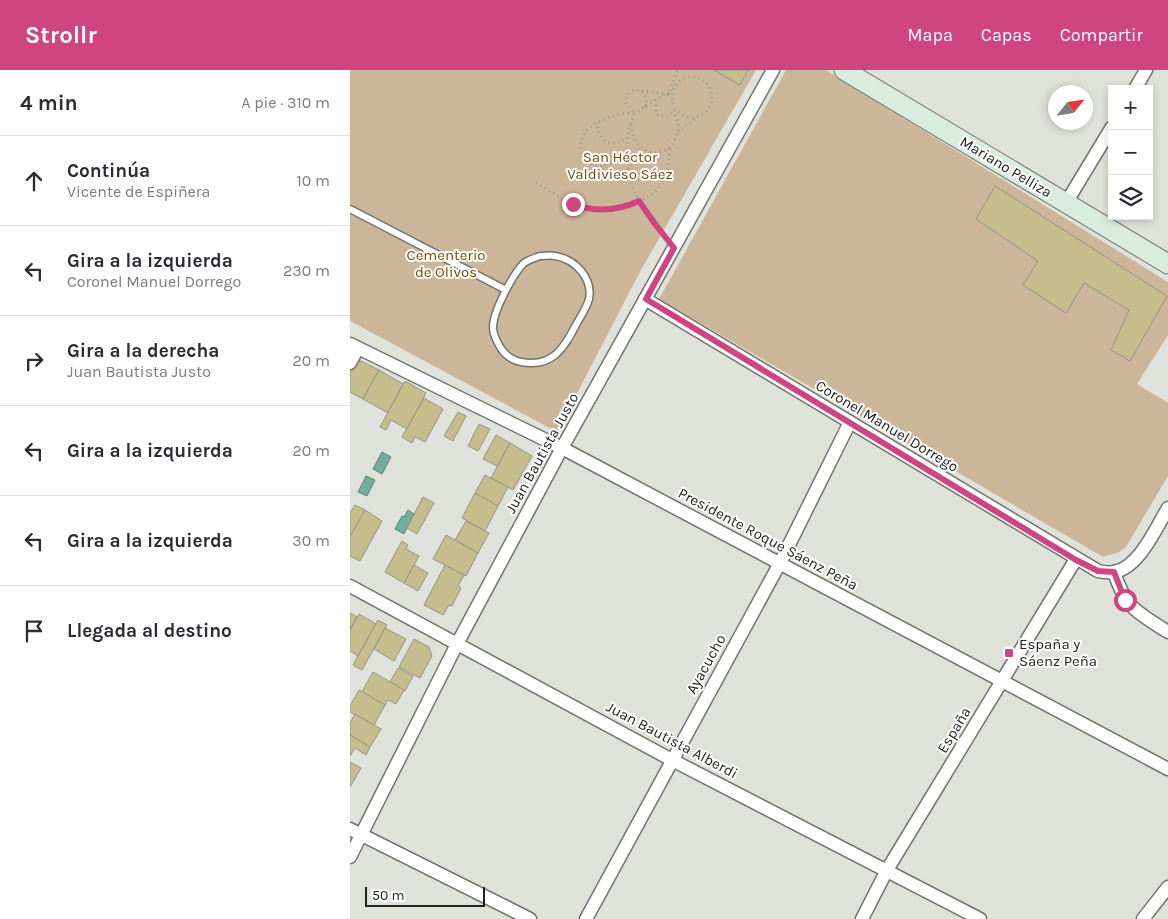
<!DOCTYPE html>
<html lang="es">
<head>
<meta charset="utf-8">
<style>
	body { margin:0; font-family:Karla,sans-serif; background:#f7f7f7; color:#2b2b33 }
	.controls { position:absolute; right:15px; top:15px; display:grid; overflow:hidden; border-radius:0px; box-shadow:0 2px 8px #0003 }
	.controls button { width:45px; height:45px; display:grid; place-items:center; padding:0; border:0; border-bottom:1px solid #e1e1e2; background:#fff; color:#2b2b33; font:25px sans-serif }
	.compass { position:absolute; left:698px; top:15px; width:45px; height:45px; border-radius:50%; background:#fff; box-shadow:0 2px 8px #0003; rotate:60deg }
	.scale { position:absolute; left:15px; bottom:12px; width:120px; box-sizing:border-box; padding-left:5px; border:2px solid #222320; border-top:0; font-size:14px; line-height:18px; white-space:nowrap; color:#222320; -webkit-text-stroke:4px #fff; paint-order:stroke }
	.stop { position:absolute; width:15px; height:15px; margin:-11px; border:4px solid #ce457f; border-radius:50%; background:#fff }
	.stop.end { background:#ce457f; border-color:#fff; box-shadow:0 1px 5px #0008 }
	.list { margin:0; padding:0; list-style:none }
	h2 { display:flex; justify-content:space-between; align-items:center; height:65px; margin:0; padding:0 20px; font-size:21px }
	h2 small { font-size:16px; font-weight:400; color:#7c7c81 }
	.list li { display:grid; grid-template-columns:32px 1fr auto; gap:15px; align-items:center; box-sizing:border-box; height:90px; padding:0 20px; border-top:1px solid #e1e1e2 }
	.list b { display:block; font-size:19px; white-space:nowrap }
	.list p { margin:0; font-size:16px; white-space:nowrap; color:#7c7c81 }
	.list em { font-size:16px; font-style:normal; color:#7c7c81 }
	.icon { flex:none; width:28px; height:28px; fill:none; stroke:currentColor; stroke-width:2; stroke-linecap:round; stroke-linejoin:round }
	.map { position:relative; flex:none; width:818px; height:849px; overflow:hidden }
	header { display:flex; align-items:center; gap:30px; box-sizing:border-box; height:70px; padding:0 25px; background:#ce457f; color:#fff }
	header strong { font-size:24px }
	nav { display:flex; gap:28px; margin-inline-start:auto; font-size:18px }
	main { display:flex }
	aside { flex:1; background:#fff }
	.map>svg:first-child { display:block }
	.green { fill:#cbb69a }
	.water { fill:#72ae9e; stroke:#5a8478 }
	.building { fill:#c5bd8b; stroke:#95938c }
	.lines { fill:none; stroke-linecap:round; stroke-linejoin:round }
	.lane-casing { stroke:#71746d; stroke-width:9 }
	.street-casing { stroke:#71746d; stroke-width:15 }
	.secondary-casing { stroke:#71746d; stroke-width:21 }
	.path { stroke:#989a94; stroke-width:3; stroke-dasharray:1 4; stroke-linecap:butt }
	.lane { stroke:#fff; stroke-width:6 }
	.street { stroke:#fff; stroke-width:12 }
	.secondary { stroke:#daecde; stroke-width:19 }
	.route { stroke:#ce457f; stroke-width:6 }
	.poi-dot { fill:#ce457f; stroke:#fff; stroke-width:2 }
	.labels { text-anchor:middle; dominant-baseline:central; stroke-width:4; stroke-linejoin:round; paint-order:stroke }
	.park-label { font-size:15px; fill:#754c00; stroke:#fff }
	.street-label { font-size:15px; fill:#222320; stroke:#fff }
	.poi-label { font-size:15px; fill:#222320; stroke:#fff; text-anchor:start }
</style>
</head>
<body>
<header>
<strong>Strollr</strong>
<nav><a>Mapa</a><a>Capas</a><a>Compartir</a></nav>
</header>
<main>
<aside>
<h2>4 min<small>A pie · 310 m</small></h2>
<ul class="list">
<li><svg class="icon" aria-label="ahead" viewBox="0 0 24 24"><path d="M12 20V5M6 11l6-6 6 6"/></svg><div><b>Continúa</b><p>Vicente de Espiñera</p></div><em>10 m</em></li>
<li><svg class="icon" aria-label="left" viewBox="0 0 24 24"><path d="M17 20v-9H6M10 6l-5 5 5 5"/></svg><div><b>Gira a la izquierda</b><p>Coronel Manuel Dorrego</p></div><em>230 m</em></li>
<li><svg class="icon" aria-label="right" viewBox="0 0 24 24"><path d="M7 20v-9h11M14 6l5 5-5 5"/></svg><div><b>Gira a la derecha</b><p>Juan Bautista Justo</p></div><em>20 m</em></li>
<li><svg class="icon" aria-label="left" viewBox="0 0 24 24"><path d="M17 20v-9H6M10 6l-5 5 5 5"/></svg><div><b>Gira a la izquierda</b></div><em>20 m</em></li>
<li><svg class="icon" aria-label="left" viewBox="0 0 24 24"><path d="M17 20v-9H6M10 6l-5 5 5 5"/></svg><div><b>Gira a la izquierda</b></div><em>30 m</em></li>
<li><svg class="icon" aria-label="arrive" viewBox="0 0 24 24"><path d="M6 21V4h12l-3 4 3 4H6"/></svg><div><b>Llegada al destino</b></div></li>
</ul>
</aside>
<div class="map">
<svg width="818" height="849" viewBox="0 0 818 849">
	<rect width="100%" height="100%" fill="#dfe2da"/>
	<g class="green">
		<path d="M0 0H406L291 200 207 362 0 251Z"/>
		<path d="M436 0H476L818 212V265L787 314 818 333V406L776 477 769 482 753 487 309 229Z"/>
	</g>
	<g class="water">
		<path d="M32 382 41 387 32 404 23 399Z"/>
		<path d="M16 406 25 410 17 426 8 422Z"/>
		<path d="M58 440 64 444 54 464 45 459 52 446 54 447Z"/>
	</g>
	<g class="building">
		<path d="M364 0H398L390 15Z"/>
		<path d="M645 116 817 226 780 291 761 280 779 240 734 213 716 243 673 215 688 191 626 149Z"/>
		<path d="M11 291 29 300 13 329 0 322V295Z"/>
		<path d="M29 300 53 314 38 343 13 329Z"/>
		<path d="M55 311 76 323 57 359 41 350 36 360 30 357Z"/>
		<path d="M74 328 93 339 75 372 65 367 62 373 52 367Z"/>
		<path d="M108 342 116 346 103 371 94 366Z"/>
		<path d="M129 354 140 359 128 381 118 376Z"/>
		<path d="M146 365 160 373 147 396 133 389Z"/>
		<path d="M160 373 182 386 163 420 141 408Z"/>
		<path d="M135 405 158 417 148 436 125 423Z"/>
		<path d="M125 423 148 436 135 461 112 448Z"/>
		<path d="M73 427 84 433 67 464 57 458Z"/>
		<path d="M5 435 15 440 0 467V443Z"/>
		<path d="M15 440 32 451 10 491 0 486V467Z"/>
		<path d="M116 451 139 463 128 483 105 470Z"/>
		<path d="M96 465 128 483 116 506 83 489Z"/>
		<path d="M52 471 58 475 56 479 69 486 54 513 35 502Z"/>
		<path d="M64 495 78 503 68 521 54 513Z"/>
		<path d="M95 495 114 505 108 516 111 518 102 536 99 535 93 545 74 535Z"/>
		<path d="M0 543 7 547 0 560Z"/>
		<path d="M9 544 26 554 8 586 0 581V560Z"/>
		<path d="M28 550 37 555 12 600 3 595Z"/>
		<path d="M35 558 56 569 44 591 24 579Z"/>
		<path d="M64 569 79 577 82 586 70 608 49 597Z"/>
		<path d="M48 598 63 606 55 621 40 612Z"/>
		<path d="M23 602 54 620 46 634 38 630 35 635 12 622Z"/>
		<path d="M9 620 35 635 24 655 0 642V636Z"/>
		<path d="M5 644 31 659 20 677 0 665V653Z"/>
		<path d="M0 665 20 677 16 685 5 678 0 686Z"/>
		<path d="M0 692 11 698 0 717Z"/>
	</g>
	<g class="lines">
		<g class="lane-casing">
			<g id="lane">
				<path d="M0 139 156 220"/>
				<path d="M190 186C195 186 201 185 205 186 225 189 243 208 239 229 237 237 231 246 227 253 214 278 203 298 171 292 164 291 156 286 152 280 148 274 144 267 143 259 142 243 162 206 173 194 177 190 185 188 190 186Z"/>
			</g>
		</g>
		<g class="street-casing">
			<g id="street">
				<path d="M785 19 796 0"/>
				<path d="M716 133 762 57"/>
				<path d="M295 229 748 501C753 502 759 503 764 502 789 498 806 458 818 438"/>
				<path d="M0 274 212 378 818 699"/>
				<path d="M0 293 8 278"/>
				<path d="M764 502C776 539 787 542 818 562"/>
				<path d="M0 516 322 690 630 849"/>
				<path d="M0 759 180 849"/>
				<path d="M0 787 107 574 212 378 423 0"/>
				<path d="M236 849 430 493 500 352"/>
				<path d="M512 849 537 800 726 489"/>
				<path d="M793 849 818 817"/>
			</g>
		</g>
		<g class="secondary-casing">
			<path id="secondary" d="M494 0 818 194"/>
		</g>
		<g class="path">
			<circle cx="342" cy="27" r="20"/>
			<path d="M292 21 318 24 328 0"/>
			<path d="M306 30V43L309 46H317L324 41"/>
			<path d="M283 41 276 33C276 13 302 18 295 37"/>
			<path d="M248 52V62L252 69C262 74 268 74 277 68"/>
			<path d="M281 55C283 88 322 93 328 61 329 54 325 45 323 38"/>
			<path d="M328 62 346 48"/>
			<path d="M278 83C266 94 239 105 232 84 222 56 265 42 286 43"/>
			<path d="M186 113C201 121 217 133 233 138 257 145 300 134 313 112 319 101 319 88 320 75"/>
			<path d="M316 168C305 153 293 139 285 123 276 106 272 58 286 44 293 36 306 30 315 24H318L320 26"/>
		</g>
		<use href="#lane" class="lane"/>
		<use href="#street" class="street"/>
		<use href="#secondary" class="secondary"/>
	</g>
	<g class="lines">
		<path class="route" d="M223 134C246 143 267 141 289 131L305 154 324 178 296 229 726 490 748 501 764 502 775 530"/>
	</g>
	<rect class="poi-dot" x="654" y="578" width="10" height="10" rx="2.5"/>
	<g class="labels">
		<g class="park-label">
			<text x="270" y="87">San Héctor<tspan x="270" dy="17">Valdivieso Sáez</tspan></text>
			<text x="96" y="185">Cementerio<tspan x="96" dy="17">de Olivos</tspan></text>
		</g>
		<g class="street-label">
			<text transform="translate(656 97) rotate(31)">Mariano Pelliza</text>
			<text transform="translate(537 356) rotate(31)">Coronel Manuel Dorrego</text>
			<text transform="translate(192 383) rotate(-61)">Juan Bautista Justo</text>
			<text transform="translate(418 469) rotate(28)">Presidente Roque Sáenz Peña</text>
			<text transform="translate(356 594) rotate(-61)">Ayacucho</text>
			<text transform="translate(604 660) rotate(-59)">España</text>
			<text transform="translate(322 670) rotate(28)">Juan Bautista Alberdi</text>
		</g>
		<g class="poi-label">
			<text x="669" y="574">España y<tspan x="669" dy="17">Sáenz Peña</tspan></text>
		</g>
	</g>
</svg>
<div class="controls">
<button>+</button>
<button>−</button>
<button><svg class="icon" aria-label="layers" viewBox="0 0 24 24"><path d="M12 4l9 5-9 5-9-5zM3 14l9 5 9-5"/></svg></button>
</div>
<svg class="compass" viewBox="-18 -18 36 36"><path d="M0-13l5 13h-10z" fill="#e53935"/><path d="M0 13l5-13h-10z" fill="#7c7c81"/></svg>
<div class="scale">50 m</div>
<div class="stop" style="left:775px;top:530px"></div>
<div class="stop end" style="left:223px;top:134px"></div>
</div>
</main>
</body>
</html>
